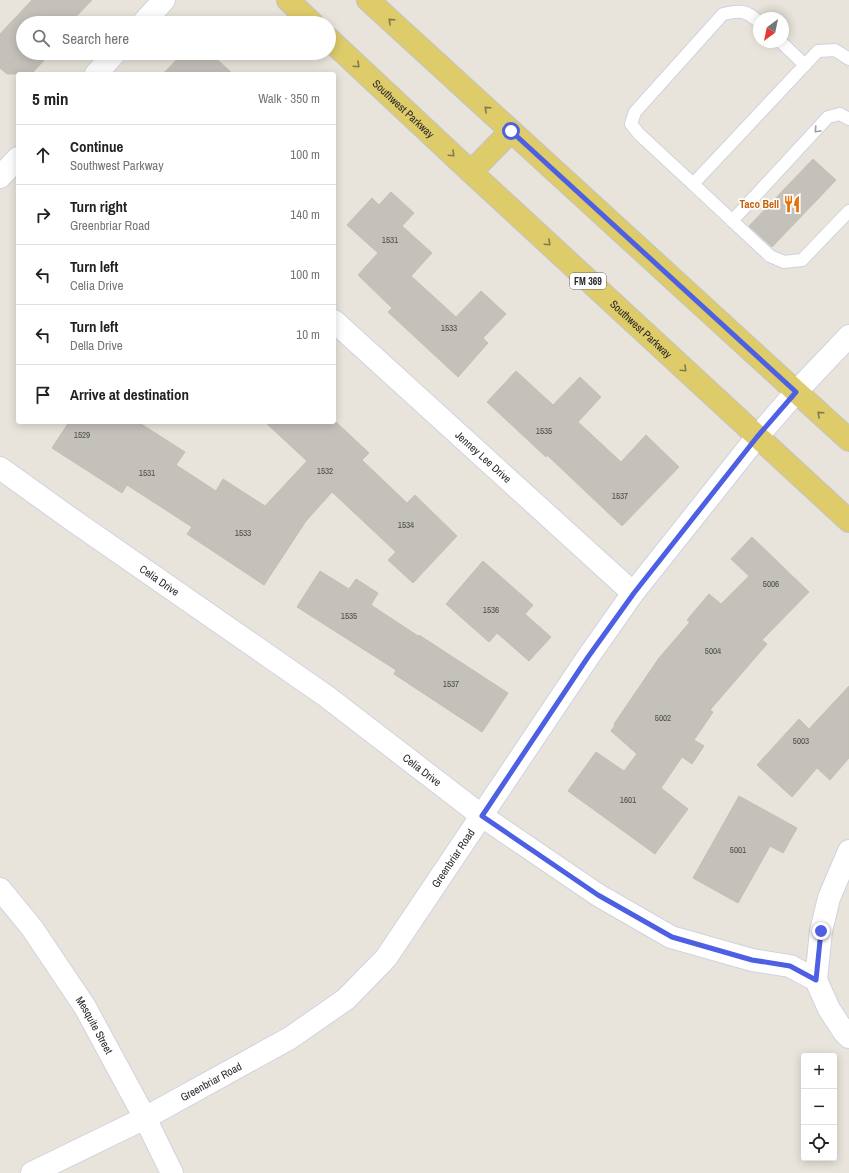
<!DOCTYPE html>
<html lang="en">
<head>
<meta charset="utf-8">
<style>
	body { margin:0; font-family:"Archivo Narrow",sans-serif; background:#f2f2f2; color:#222 }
	.controls { position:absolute; right:12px; bottom:12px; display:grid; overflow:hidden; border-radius:4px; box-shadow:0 2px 10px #0003 }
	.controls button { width:36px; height:36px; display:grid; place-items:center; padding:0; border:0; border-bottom:1px solid #e0e0e0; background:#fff; color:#222; font:20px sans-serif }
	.compass { position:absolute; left:753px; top:12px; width:36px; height:36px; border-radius:50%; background:#fff; box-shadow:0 2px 10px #0003; rotate:213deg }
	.stop { position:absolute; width:12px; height:12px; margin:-9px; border:3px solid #4d5fe3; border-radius:50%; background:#fff }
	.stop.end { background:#4d5fe3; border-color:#fff; box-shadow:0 1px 4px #0008 }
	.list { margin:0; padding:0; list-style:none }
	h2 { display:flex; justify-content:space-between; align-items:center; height:52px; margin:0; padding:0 16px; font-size:17px }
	h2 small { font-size:13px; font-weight:400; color:#767676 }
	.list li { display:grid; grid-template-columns:26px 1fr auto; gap:12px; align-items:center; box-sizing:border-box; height:60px; padding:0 16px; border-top:1px solid #e0e0e0 }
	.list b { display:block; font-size:15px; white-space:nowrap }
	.list p { margin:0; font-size:13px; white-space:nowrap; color:#767676 }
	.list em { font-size:13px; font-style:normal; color:#767676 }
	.icon { flex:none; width:22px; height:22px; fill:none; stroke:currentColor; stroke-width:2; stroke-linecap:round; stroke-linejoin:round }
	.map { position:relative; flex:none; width:849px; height:1173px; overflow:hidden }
	.search { position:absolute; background:#fff; box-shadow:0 2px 10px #0003; left:16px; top:16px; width:320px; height:44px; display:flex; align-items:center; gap:10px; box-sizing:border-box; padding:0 14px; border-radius:22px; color:#767676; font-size:15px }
	.panel { position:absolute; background:#fff; box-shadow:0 2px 10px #0003; left:16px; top:72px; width:320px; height:352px; border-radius:4px }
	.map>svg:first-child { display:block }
	.building { fill:#c4c0ba; stroke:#c3bfb5 }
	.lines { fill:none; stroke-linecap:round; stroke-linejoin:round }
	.service-casing { stroke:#d0d2df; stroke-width:14 }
	.minor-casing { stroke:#d0d2df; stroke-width:24 }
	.primary-casing { stroke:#c3c3c3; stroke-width:24 }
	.service { stroke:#fff; stroke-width:12 }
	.minor { stroke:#fff; stroke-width:22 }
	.primary { stroke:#decb6a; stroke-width:22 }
	.oneway { stroke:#837a49 }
	.oneway2 { stroke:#9e9e9e }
	.route { stroke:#4d5fe3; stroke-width:5 }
	.labels { text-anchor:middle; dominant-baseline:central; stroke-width:3.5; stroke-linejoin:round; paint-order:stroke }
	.number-label { font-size:9px; fill:#4f4e4c }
	.shield { fill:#fff; stroke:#686868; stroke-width:1 }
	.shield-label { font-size:10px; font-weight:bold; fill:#282828 }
	.street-label { font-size:11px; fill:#282828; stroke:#fff }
	.food-label { font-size:11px; font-weight:bold; fill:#c56008; stroke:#fff; text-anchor:end }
</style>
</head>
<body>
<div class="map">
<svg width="849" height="1173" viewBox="0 0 849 1173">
	<rect width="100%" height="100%" fill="#e8e4db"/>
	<g class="building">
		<path d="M32 0H92L70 23H23V53H51L31 74H7L0 68V34Z"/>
		<path d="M183 53H210L233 74H163Z"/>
		<path d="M813 159 836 180 772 247 749 226Z"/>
		<path d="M391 192 414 213 402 226 432 253 411 276 456 317 481 291 506 314 483 338 488 343 458 377 388 312 392 308 358 275 378 253 347 225 372 198 379 205Z"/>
		<path d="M516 371 553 405 580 377 601 397 578 422 621 462 646 435 679 467 622 526 547 455 546 457 487 402Z"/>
		<path d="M69 422H138L185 452 176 465 216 491 223 479 265 506 307 461 265 422H336L369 453 362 460 407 503 415 495 457 536 413 583 388 560 396 552 332 492 306 521 264 585 187 534 192 527 127 485 122 493 52 448Z"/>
		<path d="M752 537 809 592 762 640 767 644 710 710 713 712 694 740 704 746 692 764 682 757 661 788 688 809 655 854 568 791 596 752 624 771 637 754 611 731 615 725 614 724 659 658 690 622 687 620 709 594 721 604 749 576 731 559Z"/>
		<path d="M483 561 533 605 525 614 551 637 529 661 497 633 489 642 446 604Z"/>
		<path d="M320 571 349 589 356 579 378 593 371 605 418 636 419 635 508 693 482 732 394 674 396 670 297 607Z"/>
		<path d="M849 686V758L830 780 817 768 792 797 757 765 799 719 809 729Z"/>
		<path d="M739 796 797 828 783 853 770 846 738 903 693 878Z"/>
	</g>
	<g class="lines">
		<g class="service-casing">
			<g id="service">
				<path d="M781 42 805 65"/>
				<path d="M849 59 835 50 818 51 693 184 770 256 784 262 802 260 849 211"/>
				<path d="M693 184 639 134 631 124 635 112 723 14C740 10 746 10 759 22"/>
				<path d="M732 221 828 117 840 114 849 119"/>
			</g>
		</g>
		<g class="minor-casing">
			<g id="minor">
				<path d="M143 23 164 0"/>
				<path d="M96 74 115 53"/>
				<path d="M0 177 18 158"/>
				<path id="s1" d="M334 321 633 593"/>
				<path id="s2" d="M0 468 74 521 326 696 482 816 598 895 671 937 752 960 790 966 816 980 829 1009 844 1032 849 1037"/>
				<path id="s3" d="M0 889 32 928 85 1007 145 1118 172 1173"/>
				<path d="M816 980 821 931 829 898 849 851"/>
				<path id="s4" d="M32 1173 145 1118 290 1038 346 999 386 958 588 657 633 593 757 437 796 392 849 336"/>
			</g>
		</g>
		<g class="primary-casing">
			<g id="primary">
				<path d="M288 0 312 23"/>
				<path d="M368 0 849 440"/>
				<path id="s5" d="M329 39 471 172 849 521"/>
				<path d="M471 172 511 131"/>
			</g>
		</g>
		<use href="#service" class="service"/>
		<use href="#minor" class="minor"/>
		<use href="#primary" class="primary"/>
	</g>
	<defs><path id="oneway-chevron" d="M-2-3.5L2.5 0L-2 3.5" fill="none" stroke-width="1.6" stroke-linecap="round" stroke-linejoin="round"/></defs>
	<g class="oneway">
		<use href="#oneway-chevron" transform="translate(391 21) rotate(-138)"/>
		<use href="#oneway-chevron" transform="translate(357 65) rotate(43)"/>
		<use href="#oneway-chevron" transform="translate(487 109) rotate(-138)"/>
		<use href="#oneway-chevron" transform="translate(452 154) rotate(43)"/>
		<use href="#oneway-chevron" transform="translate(548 243) rotate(43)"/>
		<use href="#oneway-chevron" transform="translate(684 369) rotate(43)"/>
		<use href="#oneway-chevron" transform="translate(820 414) rotate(-138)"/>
	</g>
	<use class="oneway2" href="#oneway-chevron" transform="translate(817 130) rotate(133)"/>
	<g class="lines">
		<path class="route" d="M511 131 796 392 757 437 634 593 588 657 482 816 598 895 672 937 752 960 790 966 816 980 821 931"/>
	</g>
	<defs>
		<g id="restaurant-bare" transform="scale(1.38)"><path d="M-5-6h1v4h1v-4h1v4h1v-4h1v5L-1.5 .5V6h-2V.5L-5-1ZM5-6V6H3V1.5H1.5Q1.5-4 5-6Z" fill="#e8710a" stroke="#fff" stroke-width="2.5" paint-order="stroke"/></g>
	</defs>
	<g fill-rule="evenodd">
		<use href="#restaurant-bare" x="792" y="204"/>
	</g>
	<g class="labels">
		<g class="number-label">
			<text x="390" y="240">1531</text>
			<text x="449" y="328">1533</text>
			<text x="544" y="431">1535</text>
			<text x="82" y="435">1529</text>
			<text x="325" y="471">1532</text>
			<text x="147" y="473">1531</text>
			<text x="620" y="496">1537</text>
			<text x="406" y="525">1534</text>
			<text x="243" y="533">1533</text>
			<text x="771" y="584">5006</text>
			<text x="491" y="610">1536</text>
			<text x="349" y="616">1535</text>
			<text x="713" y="651">5004</text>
			<text x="451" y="684">1537</text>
			<text x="663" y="718">5002</text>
			<text x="801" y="741">5003</text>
			<text x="628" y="800">1601</text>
			<text x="738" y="850">5001</text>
		</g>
		<rect class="shield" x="570" y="273" width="36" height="16" rx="3"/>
		<g class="shield-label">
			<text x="588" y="281">FM 369</text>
		</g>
		<g class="street-label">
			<text stroke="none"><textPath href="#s5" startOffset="102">Southwest Parkway</textPath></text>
			<text stroke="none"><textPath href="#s5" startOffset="426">Southwest Parkway</textPath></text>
			<text stroke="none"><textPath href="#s1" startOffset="202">Jenney Lee Drive</textPath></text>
			<text stroke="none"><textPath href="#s2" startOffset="195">Celia Drive</textPath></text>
			<text stroke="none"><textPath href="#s2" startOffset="519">Celia Drive</textPath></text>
			<text stroke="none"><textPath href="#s4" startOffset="537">Greenbriar Road</textPath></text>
			<text stroke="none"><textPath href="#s3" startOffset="166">Mesquite Street</textPath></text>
			<text stroke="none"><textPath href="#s4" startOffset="201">Greenbriar Road</textPath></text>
		</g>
		<g class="food-label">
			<text x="779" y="204">Taco Bell</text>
		</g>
	</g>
</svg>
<div class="controls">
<button>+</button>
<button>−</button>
<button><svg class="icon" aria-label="locate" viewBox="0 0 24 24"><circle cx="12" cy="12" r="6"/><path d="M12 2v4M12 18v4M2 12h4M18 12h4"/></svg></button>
</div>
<svg class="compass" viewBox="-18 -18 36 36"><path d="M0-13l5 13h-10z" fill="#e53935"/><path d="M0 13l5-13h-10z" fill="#767676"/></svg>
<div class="stop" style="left:511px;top:131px"></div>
<div class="stop end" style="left:821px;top:931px"></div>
<div class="search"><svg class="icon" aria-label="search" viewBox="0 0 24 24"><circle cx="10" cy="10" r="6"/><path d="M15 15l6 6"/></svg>Search here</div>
<section class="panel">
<h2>5 min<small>Walk · 350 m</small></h2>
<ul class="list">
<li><svg class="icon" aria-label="ahead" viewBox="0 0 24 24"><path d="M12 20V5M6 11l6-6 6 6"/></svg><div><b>Continue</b><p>Southwest Parkway</p></div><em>100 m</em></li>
<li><svg class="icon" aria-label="right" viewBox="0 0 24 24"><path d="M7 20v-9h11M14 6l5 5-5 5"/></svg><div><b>Turn right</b><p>Greenbriar Road</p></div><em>140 m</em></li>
<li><svg class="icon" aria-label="left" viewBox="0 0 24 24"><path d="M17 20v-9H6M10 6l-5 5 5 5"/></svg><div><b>Turn left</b><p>Celia Drive</p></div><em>100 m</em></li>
<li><svg class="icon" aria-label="left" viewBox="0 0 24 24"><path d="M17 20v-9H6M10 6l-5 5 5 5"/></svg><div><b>Turn left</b><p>Della Drive</p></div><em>10 m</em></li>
<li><svg class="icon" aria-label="arrive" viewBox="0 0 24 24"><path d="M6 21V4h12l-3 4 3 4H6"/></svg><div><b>Arrive at destination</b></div></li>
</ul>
</section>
</div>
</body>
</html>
